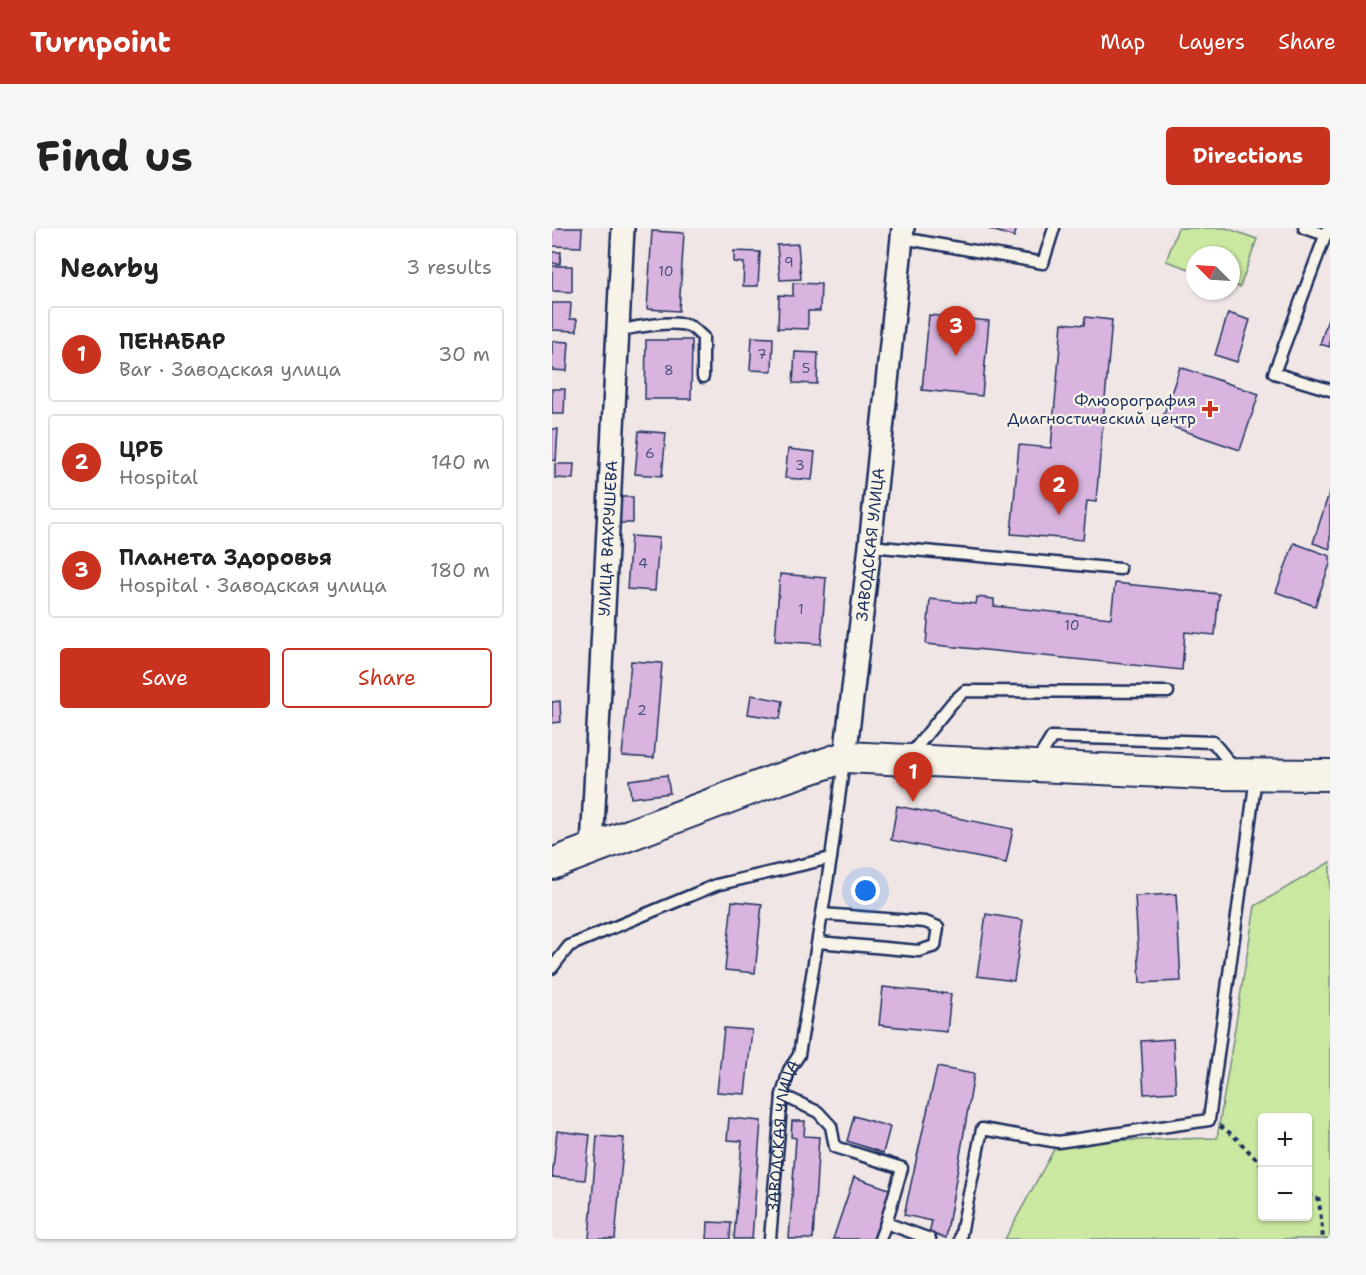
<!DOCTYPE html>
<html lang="en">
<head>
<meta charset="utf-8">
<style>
	body { margin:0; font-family:"Shantell Sans",sans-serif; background:#f6f6f6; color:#222 }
	.controls { position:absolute; right:18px; bottom:18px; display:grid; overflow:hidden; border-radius:6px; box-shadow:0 2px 4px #0004 }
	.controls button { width:54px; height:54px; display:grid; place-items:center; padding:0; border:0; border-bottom:2px solid #e0e0e0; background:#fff; color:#222; font:30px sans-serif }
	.compass { position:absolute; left:634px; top:18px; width:54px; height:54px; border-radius:50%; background:#fff; box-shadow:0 2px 4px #0004; rotate:294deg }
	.you { position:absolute; left:314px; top:663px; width:21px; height:21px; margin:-15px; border:4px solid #fff; border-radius:50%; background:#1a73e8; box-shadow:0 0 0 9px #1a73e833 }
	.badge { display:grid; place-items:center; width:39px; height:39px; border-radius:50%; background:#c8321e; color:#fff; font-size:20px; font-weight:700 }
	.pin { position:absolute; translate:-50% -50px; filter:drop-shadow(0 2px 3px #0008) }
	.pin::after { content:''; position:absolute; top:32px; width:21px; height:18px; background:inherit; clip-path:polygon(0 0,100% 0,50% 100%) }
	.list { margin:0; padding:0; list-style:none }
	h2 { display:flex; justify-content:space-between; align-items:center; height:78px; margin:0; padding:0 24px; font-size:26px }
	h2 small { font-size:20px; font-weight:400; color:#767676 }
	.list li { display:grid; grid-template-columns:39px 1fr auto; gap:18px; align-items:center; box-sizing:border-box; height:96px; margin:0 12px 12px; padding:0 12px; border:2px solid #e0e0e0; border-radius:6px }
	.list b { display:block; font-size:22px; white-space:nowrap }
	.list p { margin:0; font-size:20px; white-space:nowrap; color:#767676 }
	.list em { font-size:20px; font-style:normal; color:#767676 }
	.actions { display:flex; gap:12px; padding:18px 24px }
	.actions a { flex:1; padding:14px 0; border:2px solid #c8321e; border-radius:6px; text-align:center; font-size:21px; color:#c8321e }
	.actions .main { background:#c8321e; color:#fff }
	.map { position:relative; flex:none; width:778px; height:1011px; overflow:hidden; border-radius:6px }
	header { display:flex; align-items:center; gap:36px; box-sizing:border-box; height:84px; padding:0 30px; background:#c8321e; color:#fff }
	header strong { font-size:28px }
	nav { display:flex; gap:33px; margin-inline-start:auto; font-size:21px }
	.intro { display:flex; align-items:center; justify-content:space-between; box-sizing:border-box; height:144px; padding:0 36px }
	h1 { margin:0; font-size:42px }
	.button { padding:15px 27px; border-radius:6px; background:#c8321e; color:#fff; font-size:21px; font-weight:700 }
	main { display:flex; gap:36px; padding:0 36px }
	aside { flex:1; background:#fff; border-radius:6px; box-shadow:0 2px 4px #0004 }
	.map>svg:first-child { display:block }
	.green { fill:#cae8a0; stroke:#728c7f; stroke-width:1.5; fill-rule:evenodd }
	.building { fill:#d8b4de; stroke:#1b2f5e; stroke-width:1.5 }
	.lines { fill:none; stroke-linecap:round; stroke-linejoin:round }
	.lane-casing { stroke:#1b2f5e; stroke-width:15 }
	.street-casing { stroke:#1b2f5e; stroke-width:26 }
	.secondary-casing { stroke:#1b2f5e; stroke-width:34 }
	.path { stroke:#1b2f5e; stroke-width:4; stroke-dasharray:4.5 4.5; stroke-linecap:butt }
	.lane { stroke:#f7f3e8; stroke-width:10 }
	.street { stroke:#f7f3e8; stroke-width:21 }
	.secondary { stroke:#f7f3e8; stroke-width:30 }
	.poi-dot { fill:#c8321e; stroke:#f7f3e8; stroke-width:2 }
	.labels { text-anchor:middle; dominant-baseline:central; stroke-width:4.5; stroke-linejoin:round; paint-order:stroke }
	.number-label { font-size:14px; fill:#4a507e }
	.poi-label { font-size:16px; fill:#1b2f5e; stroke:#f7f3e8; text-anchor:end }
	.street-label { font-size:16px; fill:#1b2f5e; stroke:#f7f3e8 }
</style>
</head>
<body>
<header>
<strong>Turnpoint</strong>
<nav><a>Map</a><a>Layers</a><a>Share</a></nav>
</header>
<div class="intro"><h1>Find us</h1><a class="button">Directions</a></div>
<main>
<aside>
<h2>Nearby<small>3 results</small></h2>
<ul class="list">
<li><span class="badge">1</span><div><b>ПЕНАБАР</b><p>Bar · Заводская улица</p></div><em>30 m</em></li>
<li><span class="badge">2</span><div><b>ЦРБ</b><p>Hospital</p></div><em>140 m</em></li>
<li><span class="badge">3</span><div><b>Планета Здоровья</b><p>Hospital · Заводская улица</p></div><em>180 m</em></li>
</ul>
<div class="actions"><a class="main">Save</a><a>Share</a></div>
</aside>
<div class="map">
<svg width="778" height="1011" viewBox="0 0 778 1011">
	<rect width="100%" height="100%" fill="#f1e6e6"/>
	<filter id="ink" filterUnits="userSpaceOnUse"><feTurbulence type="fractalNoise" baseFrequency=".0167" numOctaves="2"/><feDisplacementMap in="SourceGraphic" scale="12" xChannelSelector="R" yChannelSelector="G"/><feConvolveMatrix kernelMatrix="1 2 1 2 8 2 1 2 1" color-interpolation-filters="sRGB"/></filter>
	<g filter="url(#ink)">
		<g class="green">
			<path d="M626 0H674L705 11 688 59 679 56V27H643V43L614 33Z"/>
			<path d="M778 634V1011H453L506 914 665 910 703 678ZM710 890H756V988H710Z"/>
		</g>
		<g class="building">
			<path d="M0 0H30L29 19 0 18Z"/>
			<path d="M434 0H465L462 9Z"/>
			<path d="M100 3 132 5 127 83 95 81Z"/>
			<path d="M246 16 249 51 228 52 225 17Z"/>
			<path d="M182 23 208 24 206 58H191L192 35 182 34Z"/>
			<path d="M0 24H9L8 36 0 35Z"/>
			<path d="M0 38H20V64L0 63Z"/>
			<path d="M241 55 269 56 268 83H256V101L226 100 227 67 241 68Z"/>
			<path d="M0 75H19L18 91H25V103L0 102Z"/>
			<path d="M676 85 698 92 685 134 663 127Z"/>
			<path d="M778 85V119L768 116Z"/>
			<path d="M377 87 437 93 430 168 370 162Z"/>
			<path d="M533 89 560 92 544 274 535 273 531 312 459 306 467 217 499 220 510 95 532 97Z"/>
			<path d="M200 109 221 110 220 143 198 142Z"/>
			<path d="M94 112H140L139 171H93Z"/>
			<path d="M0 113 17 114 15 143 0 142Z"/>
			<path d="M243 124 266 125 265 156 241 155Z"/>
			<path d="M628 139 707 166 688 222 609 195Z"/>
			<path d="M0 161H13L12 186H0Z"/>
			<path d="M0 201H6L4 233 0 232Z"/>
			<path d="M87 203 114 205 110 248 83 246Z"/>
			<path d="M236 221 263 224 260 252 233 250Z"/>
			<path d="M3 236H22L21 251 3 250Z"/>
			<path d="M778 262V321L761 315Z"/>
			<path d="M65 269H81V295H64Z"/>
			<path d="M79 308 107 310 103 363 75 361Z"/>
			<path d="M742 315 778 328V336L763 378 724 364Z"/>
			<path d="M228 346 274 350 269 416 223 413Z"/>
			<path d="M563 355 667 366 663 407 633 404 630 442 374 416 378 371 424 376 425 369 442 371V378L559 390Z"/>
			<path d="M79 433 110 435 102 530 70 528Z"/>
			<path d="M199 467 231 473 228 491 196 486Z"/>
			<path d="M8 473 9 494 0 495V474Z"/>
			<path d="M115 547 118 565 79 570 77 552Z"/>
			<path d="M345 578 461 601 454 635 339 612Z"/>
			<path d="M624 666 629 753 588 755 583 668Z"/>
			<path d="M180 673 210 676 203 745 173 742Z"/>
			<path d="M434 686 471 692 462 753 425 748Z"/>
			<path d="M331 759 399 766 395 804 327 797Z"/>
			<path d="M172 800 200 802 193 866 165 864Z"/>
			<path d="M621 811 624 864 592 866 589 813Z"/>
			<path d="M385 839 422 846 394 1010 377 1005 380 993 352 987Z"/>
			<path d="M302 888 338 899 331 925 295 913Z"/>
			<path d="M177 890 209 893 200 1011H182L190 913 175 912Z"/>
			<path d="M240 893H253L252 908 267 909 261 1011H237L244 910 239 909Z"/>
			<path d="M5 903 38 907 33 952 0 949Z"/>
			<path d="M45 908 72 910 63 1011H37Z"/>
			<path d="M302 949 340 962 323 1011H281Z"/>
			<path d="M156 994 179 995 178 1011H155Z"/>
		</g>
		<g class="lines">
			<g class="lane-casing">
				<g id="lane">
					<path d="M752 0 774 7"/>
					<path d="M776 0 722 145 778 162"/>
					<path d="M350 10 491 35 502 0"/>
					<path d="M66 103C82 99 125 91 139 99 143 101 147 106 151 109V149"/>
					<path d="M318 318 568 341"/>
					<path d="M358 527 400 475 413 463 616 464"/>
					<path d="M485 533 500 509 661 514 683 541"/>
					<path d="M266 714 367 723 383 718 386 699 373 694 270 686"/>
					<path d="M0 740 17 718 164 657 279 630"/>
					<path d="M230 867 266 884 279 898 283 919 350 940 334 995 378 1011"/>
					<path id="s1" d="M218 1011 230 867 237 842 247 827 279 630 292 533"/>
					<path d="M328 1011 334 995"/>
					<path d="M408 1011 430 901 506 914 657 892 704 549"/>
				</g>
			</g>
			<g class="street-casing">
				<g id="street">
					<path id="s2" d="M293 529 318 318 351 0"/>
					<path id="s3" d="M40 620 71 0"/>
				</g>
			</g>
			<g class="secondary-casing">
				<path id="secondary" d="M0 636 218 554 293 529 654 546 778 547"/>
			</g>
			<g class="path">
				<path d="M668 898 682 908 710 937"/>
				<path d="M756 966 767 972 771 1011"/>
			</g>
			<use href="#lane" class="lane"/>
			<use href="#street" class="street"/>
			<use href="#secondary" class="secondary"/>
		</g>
	</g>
	<path class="poi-dot" d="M655 172h6v6h6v6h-6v6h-6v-6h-6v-6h6z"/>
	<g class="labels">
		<g class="number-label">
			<text x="237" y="34">9</text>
			<text x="114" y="43">10</text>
			<text x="210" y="126">7</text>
			<text x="254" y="140">5</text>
			<text x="117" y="142">8</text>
			<text x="98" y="225">6</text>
			<text x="248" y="237">3</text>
			<text x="91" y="335">4</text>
			<text x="249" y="381">1</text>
			<text x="520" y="397">10</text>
			<text x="90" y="482">2</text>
		</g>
		<g class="poi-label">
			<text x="644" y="172">Флюорография<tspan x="644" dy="18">Диагностический центр</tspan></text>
		</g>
		<g class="street-label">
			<text stroke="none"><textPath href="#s3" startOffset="310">УЛИЦА ВАХРУШЕВА</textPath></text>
			<text stroke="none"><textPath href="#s2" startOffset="214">ЗАВОДСКАЯ УЛИЦА</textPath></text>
			<text stroke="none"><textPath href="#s1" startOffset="104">ЗАВОДСКАЯ УЛИЦА</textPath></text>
		</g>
	</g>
</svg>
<div class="controls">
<button>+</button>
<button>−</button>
</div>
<svg class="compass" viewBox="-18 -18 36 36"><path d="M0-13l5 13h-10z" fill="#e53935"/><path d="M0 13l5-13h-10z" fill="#767676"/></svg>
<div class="you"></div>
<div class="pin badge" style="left:361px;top:574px">1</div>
<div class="pin badge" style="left:507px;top:287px">2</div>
<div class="pin badge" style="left:404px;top:128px">3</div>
</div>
</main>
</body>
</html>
